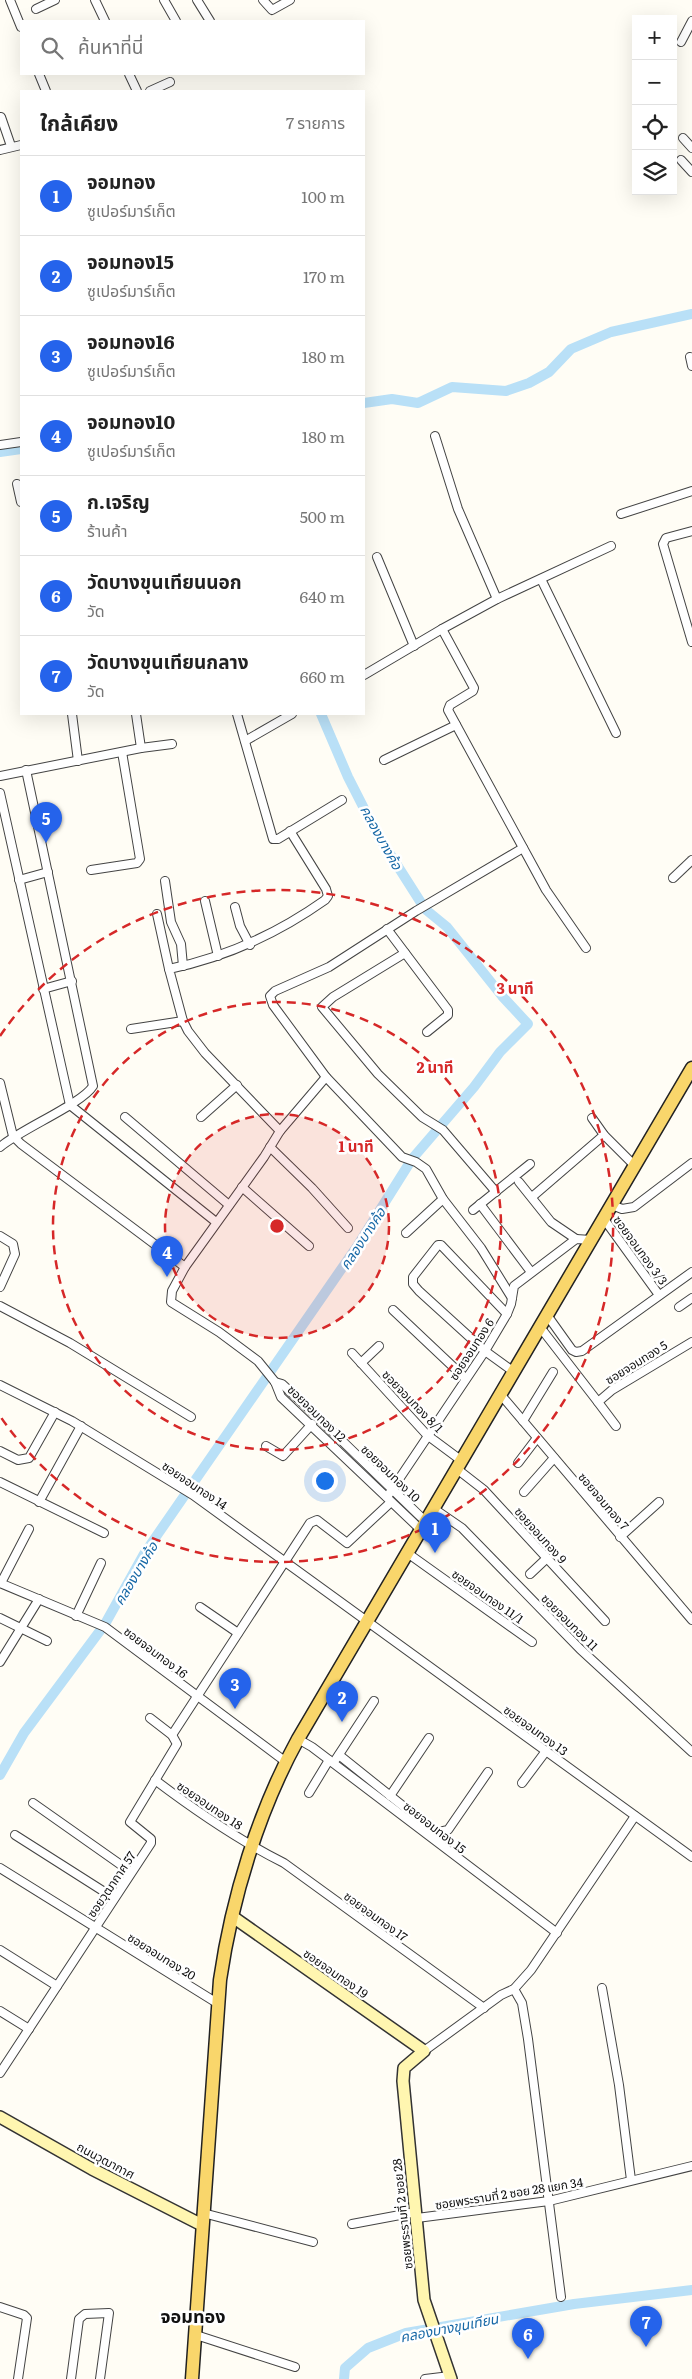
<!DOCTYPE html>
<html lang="th">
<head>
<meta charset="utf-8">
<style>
	body { margin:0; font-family:Literata,"Noto Sans Thai",serif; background:#f2f2f2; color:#222 }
	.controls { position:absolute; right:15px; top:15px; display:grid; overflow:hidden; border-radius:0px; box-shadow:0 5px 20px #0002 }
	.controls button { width:45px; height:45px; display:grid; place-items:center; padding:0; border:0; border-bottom:1px solid #e0e0e0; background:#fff; color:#222; font:25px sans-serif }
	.you { position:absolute; left:324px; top:1480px; width:18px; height:18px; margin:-12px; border:4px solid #fff; border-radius:50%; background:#1a73e8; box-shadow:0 0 0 8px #1a73e833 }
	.badge { display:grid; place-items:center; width:32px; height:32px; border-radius:50%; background:#2563eb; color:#fff; font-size:16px; font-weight:700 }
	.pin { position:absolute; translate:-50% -41px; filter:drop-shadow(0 1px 2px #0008) }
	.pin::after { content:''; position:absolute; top:26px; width:18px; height:15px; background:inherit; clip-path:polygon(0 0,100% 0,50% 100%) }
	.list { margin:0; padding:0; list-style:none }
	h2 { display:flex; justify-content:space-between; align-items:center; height:65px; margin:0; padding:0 20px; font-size:21px }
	h2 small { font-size:16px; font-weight:400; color:#767676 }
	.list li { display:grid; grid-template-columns:32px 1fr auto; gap:15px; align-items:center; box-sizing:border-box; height:80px; padding:0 20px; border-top:1px solid #e0e0e0 }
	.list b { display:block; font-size:19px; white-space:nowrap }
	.list p { margin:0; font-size:16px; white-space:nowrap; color:#767676 }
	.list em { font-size:16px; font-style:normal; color:#767676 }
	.icon { flex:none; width:28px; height:28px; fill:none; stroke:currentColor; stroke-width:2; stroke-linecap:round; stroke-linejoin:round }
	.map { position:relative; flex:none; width:692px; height:2379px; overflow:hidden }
	.search { position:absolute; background:#fff; box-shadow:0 5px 20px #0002; left:20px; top:20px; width:345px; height:55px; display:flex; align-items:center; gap:12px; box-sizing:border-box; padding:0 18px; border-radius:0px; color:#767676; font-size:19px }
	.panel { position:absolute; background:#fff; box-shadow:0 5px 20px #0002; left:20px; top:90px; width:345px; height:625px; border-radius:0px }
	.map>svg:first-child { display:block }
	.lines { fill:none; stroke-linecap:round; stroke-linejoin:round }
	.canal { stroke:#b9e0f7; stroke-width:10 }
	.street-casing { stroke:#444; stroke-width:10 }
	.secondary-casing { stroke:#333; stroke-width:14 }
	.primary-casing { stroke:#222; stroke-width:15 }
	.street { stroke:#fff; stroke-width:8 }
	.secondary { stroke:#fff6b0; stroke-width:11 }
	.primary { stroke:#f9d66b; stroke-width:12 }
	.ring { fill:none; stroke:#d62828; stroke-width:2.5; stroke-dasharray:9 6 }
	.labels { text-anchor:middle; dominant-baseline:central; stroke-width:5; stroke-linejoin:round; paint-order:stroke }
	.street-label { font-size:12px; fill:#111; stroke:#fff }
	.water-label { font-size:14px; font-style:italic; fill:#1768a6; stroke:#fff }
	.district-label { font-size:18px; font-weight:bold; fill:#111; stroke:#fff }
	.centre { fill:#d62828; stroke:#fff; stroke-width:2.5 }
	.ring-label { font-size:15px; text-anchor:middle; font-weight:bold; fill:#d62828; stroke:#fff; stroke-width:5; stroke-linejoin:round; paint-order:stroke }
</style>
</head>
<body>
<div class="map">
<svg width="692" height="2379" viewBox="0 0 692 2379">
	<rect width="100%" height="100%" fill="#fffdf5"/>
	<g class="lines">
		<g class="canal">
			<path d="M364 403 392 399 418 403 452 387 506 391 529 383 549 372 571 349 611 332 692 314"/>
			<path d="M0 452 21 449"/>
			<path d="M0 1775 24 1733 105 1624 144 1554 358 1245 412 1159 474 1087 500 1052 528 1024 502 996 447 927 425 909 376 832 348 777 321 714"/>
			<path d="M344 2379 345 2368 368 2348 406 2333 574 2304 692 2290"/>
		</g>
		<g class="street-casing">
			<g id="street">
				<path d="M10 0 21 27"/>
				<path d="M95 0 105 21"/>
				<path d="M164 0 176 21"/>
				<path d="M197 0 210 21"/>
				<path d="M263 0 272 10 290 0"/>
				<path d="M36 9 55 0"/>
				<path d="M681 42 692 21"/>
				<path d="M39 74 46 91"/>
				<path d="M129 74 137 91"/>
				<path d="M150 91 170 82"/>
				<path d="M1 117 11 146"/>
				<path d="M683 138 692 148"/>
				<path d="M0 150 21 145"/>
				<path d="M681 160 692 172"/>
				<path d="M690 357 692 366"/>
				<path d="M435 436 458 509 497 599"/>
				<path d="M0 445 21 442"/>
				<path d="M17 484 21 502"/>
				<path d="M621 514 692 491"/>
				<path d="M692 531 666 538 663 544 692 642"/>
				<path d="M377 557 414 646"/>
				<path d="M541 579 616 733"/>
				<path d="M442 629 474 688 473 691 450 705 448 710 546 890 586 948"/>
				<path d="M364 675 442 629 497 599 611 546"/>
				<path d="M72 714 78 761"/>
				<path d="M136 714 141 748"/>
				<path d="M237 714 273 839H278L342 800"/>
				<path d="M245 741 292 714"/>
				<path d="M384 760 456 725"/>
				<path d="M0 776 141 748 172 744"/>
				<path d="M0 793 70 1105 216 1222"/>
				<path d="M91 870 137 863 140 859 122 752"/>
				<path d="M673 878 692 860"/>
				<path d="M19 880 48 872"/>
				<path d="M165 881 171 922 181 944 183 966"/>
				<path d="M205 901 218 956"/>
				<path d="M235 907 240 926 250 945"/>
				<path d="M157 914 169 969"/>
				<path d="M387 929 448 1010V1015L427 1032"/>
				<path d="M405 953 333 997 322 1007 378 1074 422 1117 443 1130 496 1192"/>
				<path d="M43 989 72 981"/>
				<path d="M131 1029 183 1021"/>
				<path d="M326 1077 280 1131 264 1157 185 1267 172 1291 171 1302 219 1332 258 1361 275 1382 281 1397 420 1529"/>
				<path d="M0 1083 13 1136 21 1144 185 1267"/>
				<path d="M125 1117 229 1205"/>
				<path d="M201 1117 237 1085"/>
				<path d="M592 1118 604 1135 635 1166"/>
				<path d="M280 1131 205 1053 188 1031 183 1021 169 969C227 957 277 934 325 900L328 896 326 889 290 831"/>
				<path d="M0 1147C21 1129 82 1104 93 1086L26 770"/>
				<path d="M270 1147 312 1188 348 1228"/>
				<path d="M519 1182 551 1222 576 1239"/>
				<path d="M242 1187 309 1246"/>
				<path d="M532 1197 604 1135"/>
				<path d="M480 1204 531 1272"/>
				<path d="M612 1205 622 1209 634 1207 692 1163"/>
				<path d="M473 1210 530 1164"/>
				<path d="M604 1219 659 1295"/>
				<path d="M406 1233 443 1199"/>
				<path d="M0 1236 13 1244 15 1254 0 1287"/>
				<path d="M512 1298 481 1248 443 1199 426 1169 416 1162 402 1157 326 1077 273 1005 270 996 275 991 329 967 416 911 523 848"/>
				<path d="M0 1306 70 1343 191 1417"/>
				<path d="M679 1307 692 1298"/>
				<path d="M393 1310 465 1378"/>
				<path d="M507 1314 441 1245H438L413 1277V1284L419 1291 485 1351 514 1372"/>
				<path d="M547 1315 572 1350 576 1352 582 1351 692 1272"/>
				<path d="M540 1327 598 1402 612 1390 692 1342"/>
				<path d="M352 1353 427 1435 462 1461"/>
				<path d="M361 1363 379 1346"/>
				<path d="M275 1382 282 1384 304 1404 425 1521"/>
				<path d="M0 1385 72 1421 193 1495 692 1857"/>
				<path d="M501 1395 692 1620"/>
				<path d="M598 1402 616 1426"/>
				<path d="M523 1421 553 1372"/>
				<path d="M266 1446 283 1456 312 1424"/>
				<path d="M0 1451 18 1460 29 1458 55 1412"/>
				<path d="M518 1463 537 1438"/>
				<path d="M457 1469 484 1490 605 1621"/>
				<path d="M0 1482 104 1533"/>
				<path d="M524 1492 554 1458"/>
				<path d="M387 1497 485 1351 507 1314 511 1304 514 1286 576 1239 591 1240"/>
				<path d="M39 1502 81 1426"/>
				<path d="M433 1508 462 1528 580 1649 692 1752"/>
				<path d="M620 1537 659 1502"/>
				<path d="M406 1552 532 1642"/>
				<path d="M530 1574 547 1558"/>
				<path d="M0 1583 105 1627 286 1762"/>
				<path d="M1 1583 29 1529"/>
				<path d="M200 1607 238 1633"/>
				<path d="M76 1616 101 1563"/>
				<path d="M0 1618 47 1641"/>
				<path d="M0 1662 39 1599"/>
				<path d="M172 1735 310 1523 317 1520 347 1543 391 1502"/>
				<path d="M298 1739 312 1747 557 1933"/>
				<path d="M339 1755 433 1830 439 1832 448 1830 488 1772"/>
				<path d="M336 1759 374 1701"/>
				<path d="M155 1780C196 1811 238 1840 284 1863L484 2008"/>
				<path d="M522 1783 546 1751"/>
				<path d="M309 1793 329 1760"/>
				<path d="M390 1796 429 1738"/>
				<path d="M33 1803 131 1872"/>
				<path d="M15 1835 114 1898"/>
				<path d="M0 1868 217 2003"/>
				<path d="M0 1950 57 1986"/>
				<path d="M602 1988 619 2085 631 2180"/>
				<path d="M514 1989 522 2003 528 2039 561 2297"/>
				<path d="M0 2011 29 2029"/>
				<path d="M424 2051 501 1995 514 1989 531 1970 635 1816"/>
				<path d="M0 2073 151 1843V1839L130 1822 177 1744 172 1735 150 1718"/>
				<path d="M203 2213 313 2242"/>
				<path d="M417 2218 549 2201 692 2166"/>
				<path d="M352 2224 416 2212"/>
				<path d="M0 2307 24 2315 27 2318 18 2379"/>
				<path d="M196 2335 295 2367"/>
				<path d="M71 2379 79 2319 85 2314 109 2313 100 2379"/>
				<path d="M425 2379 450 2376"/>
			</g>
		</g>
		<g class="secondary-casing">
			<g id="secondary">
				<path d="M233 1917 424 2051 404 2068 403 2081 424 2300 451 2379"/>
				<path d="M0 2117 92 2169 202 2225"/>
			</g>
		</g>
		<g class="primary-casing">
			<path id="primary" d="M192 2379 220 1980C232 1898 258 1812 298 1739 428 1515 562 1293 692 1068"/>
		</g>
		<use href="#street" class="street"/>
		<use href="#secondary" class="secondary"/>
		<use href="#primary" class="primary"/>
	</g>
	<circle cx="277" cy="1226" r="112" fill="#d62828" fill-opacity=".12"/>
	<g class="ring">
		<circle cx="277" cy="1226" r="112"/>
		<circle cx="277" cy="1226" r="224"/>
		<path d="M0 1036A336 336 0 1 1 0 1416"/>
	</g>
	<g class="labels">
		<g class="street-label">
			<text transform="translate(641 1250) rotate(54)">ซอยจอมทอง 3/3</text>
			<text transform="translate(471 1349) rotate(-57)">ซอยจอมทอง 6</text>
			<text transform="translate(636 1362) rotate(-32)">ซอยจอมทอง 5</text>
			<text transform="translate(413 1401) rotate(46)">ซอยจอมทอง 8/1</text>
			<text transform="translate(317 1413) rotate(44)">ซอยจอมทอง 12</text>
			<text transform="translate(391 1473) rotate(44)">ซอยจอมทอง 10</text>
			<text transform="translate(195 1485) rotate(34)">ซอยจอมทอง 14</text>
			<text transform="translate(604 1501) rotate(50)">ซอยจอมทอง 7</text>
			<text transform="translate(541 1535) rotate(48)">ซอยจอมทอง 9</text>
			<text transform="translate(488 1596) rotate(35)">ซอยจอมทอง 11/1</text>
			<text transform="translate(570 1622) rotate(45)">ซอยจอมทอง 11</text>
			<text transform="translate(156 1652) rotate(37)">ซอยจอมทอง 16</text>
			<text transform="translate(536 1730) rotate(36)">ซอยจอมทอง 13</text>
			<text transform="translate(210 1805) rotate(34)">ซอยจอมทอง 18</text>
			<text transform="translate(435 1827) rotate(38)">ซอยจอมทอง 15</text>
			<text transform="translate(111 1884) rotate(-56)">ซอยวุฒากาศ 57</text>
			<text transform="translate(376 1916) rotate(36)">ซอยจอมทอง 17</text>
			<text transform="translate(162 1956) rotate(32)">ซอยจอมทอง 20</text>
			<text transform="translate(336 1973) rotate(35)">ซอยจอมทอง 19</text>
			<text transform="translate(106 2160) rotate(28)">ถนนวุฒากาศ</text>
			<text transform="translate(509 2193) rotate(-9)">ซอยพระรามที่ 2 ซอย 28 แยก 34</text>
			<text transform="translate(402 2214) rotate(-96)">ซอยพระรามที่ 2 ซอย 28</text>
		</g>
		<g class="water-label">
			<text transform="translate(382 837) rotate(61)">คลองบางค้อ</text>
			<text transform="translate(362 1238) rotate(-57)">คลองบางค้อ</text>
			<text transform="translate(135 1573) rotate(-59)">คลองบางค้อ</text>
			<text transform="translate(449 2327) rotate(-11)">คลองบางขุนเทียน</text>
		</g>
		<g class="district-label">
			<text x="193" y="2315">จอมทอง</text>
		</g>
	</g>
	<circle cx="277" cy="1226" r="8" class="centre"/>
	<g class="ring-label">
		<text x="515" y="994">3 นาที</text>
		<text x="435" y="1073">2 นาที</text>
		<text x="356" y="1152">1 นาที</text>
	</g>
</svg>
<div class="controls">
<button>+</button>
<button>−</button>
<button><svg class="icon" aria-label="locate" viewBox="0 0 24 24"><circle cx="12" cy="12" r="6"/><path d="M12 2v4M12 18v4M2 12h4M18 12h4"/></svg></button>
<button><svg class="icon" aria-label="layers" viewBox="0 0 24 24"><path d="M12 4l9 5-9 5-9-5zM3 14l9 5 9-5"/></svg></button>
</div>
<div class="you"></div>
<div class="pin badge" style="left:435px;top:1553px">1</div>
<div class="pin badge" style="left:342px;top:1722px">2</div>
<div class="pin badge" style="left:235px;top:1709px">3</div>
<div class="pin badge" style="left:167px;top:1277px">4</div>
<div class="pin badge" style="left:46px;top:843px">5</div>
<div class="pin badge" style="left:528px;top:2359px">6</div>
<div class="pin badge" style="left:646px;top:2347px">7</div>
<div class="search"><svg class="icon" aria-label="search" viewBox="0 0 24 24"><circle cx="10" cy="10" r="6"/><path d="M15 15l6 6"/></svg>ค้นหาที่นี่</div>
<section class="panel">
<h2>ใกล้เคียง<small>7 รายการ</small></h2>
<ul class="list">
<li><span class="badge">1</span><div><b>จอมทอง</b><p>ซูเปอร์มาร์เก็ต</p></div><em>100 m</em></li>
<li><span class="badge">2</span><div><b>จอมทอง15</b><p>ซูเปอร์มาร์เก็ต</p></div><em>170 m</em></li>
<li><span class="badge">3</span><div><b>จอมทอง16</b><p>ซูเปอร์มาร์เก็ต</p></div><em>180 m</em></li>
<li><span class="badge">4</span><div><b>จอมทอง10</b><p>ซูเปอร์มาร์เก็ต</p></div><em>180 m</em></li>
<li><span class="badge">5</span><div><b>ก.เจริญ</b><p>ร้านค้า</p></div><em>500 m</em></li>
<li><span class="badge">6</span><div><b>วัดบางขุนเทียนนอก</b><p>วัด</p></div><em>640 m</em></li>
<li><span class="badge">7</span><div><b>วัดบางขุนเทียนกลาง</b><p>วัด</p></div><em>660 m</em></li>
</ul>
</section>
</div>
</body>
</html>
